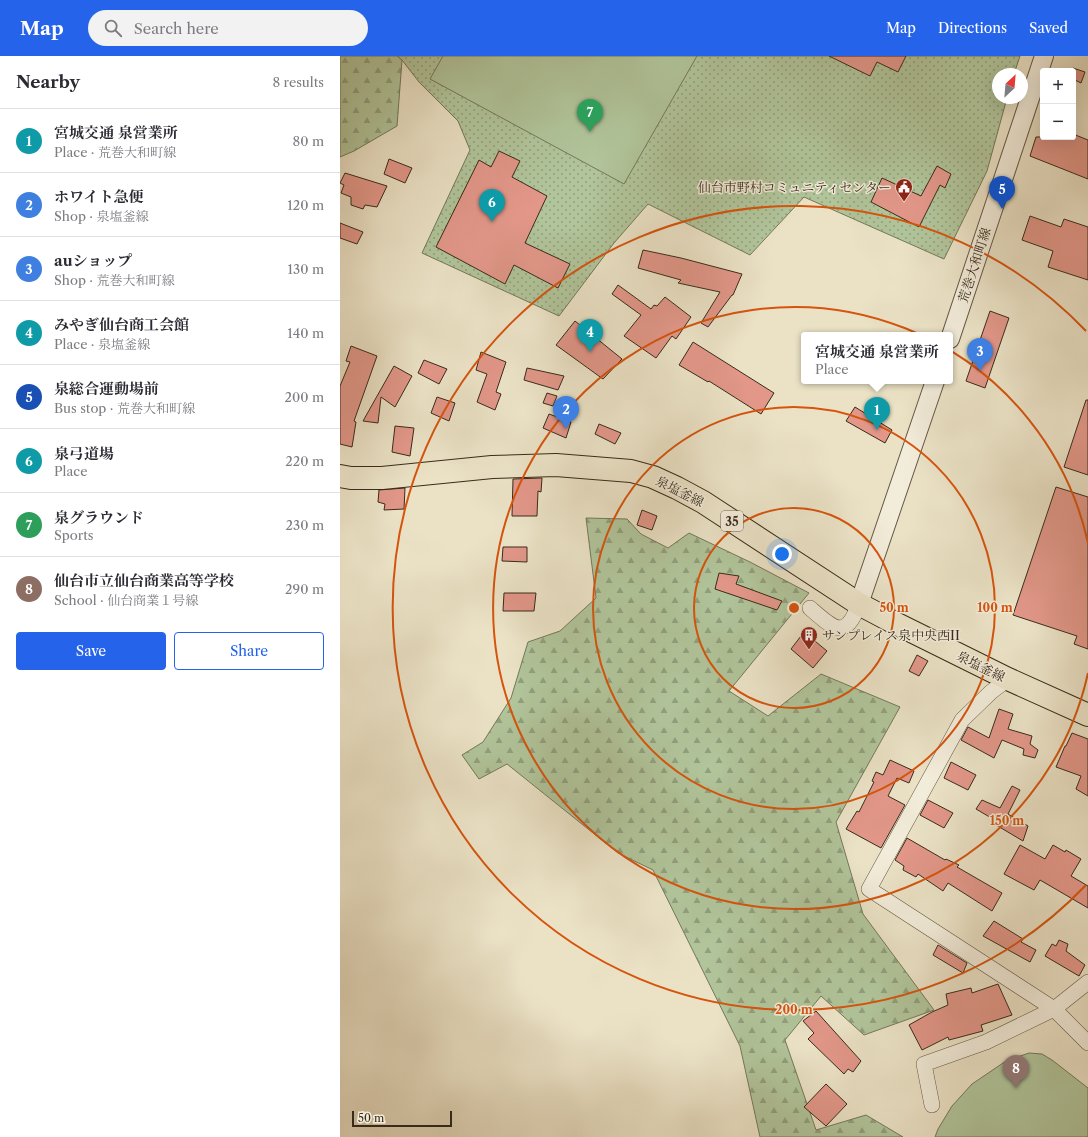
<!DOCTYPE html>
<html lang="en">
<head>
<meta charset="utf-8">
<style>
	body { margin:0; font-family:"Libre Caslon Text","Noto Serif JP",serif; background:#f2f2f3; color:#2b2b33 }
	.controls { position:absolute; right:12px; top:12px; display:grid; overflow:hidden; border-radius:4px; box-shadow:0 4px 16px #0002 }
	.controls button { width:36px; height:36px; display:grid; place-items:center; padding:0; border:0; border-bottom:1px solid #e1e1e2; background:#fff; color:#2b2b33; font:20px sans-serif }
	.compass { position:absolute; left:652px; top:12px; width:36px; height:36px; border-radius:50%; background:#fff; box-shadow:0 4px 16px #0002; rotate:26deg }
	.scale { position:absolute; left:12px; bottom:10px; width:100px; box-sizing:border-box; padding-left:4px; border:2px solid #382b1a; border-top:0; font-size:11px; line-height:14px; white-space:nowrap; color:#382b1a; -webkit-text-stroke:3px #f2ecda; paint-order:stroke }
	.you { position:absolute; left:442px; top:498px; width:14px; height:14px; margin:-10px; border:3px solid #fff; border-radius:50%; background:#1a73e8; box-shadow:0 0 0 6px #1a73e833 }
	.badge { display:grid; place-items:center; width:26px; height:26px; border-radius:50%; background:#2563eb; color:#fff; font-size:13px; font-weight:700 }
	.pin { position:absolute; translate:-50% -33px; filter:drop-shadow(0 1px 2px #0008) }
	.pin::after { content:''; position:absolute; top:21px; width:14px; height:12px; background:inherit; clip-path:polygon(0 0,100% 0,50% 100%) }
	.popup { position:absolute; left:461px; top:276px; width:152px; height:52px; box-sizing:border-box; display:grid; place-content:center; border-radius:4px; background:#fff; filter:drop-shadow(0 1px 3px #0005); font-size:13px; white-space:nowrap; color:#7c7c81 }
	.popup b { font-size:15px; color:#2b2b33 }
	.popup::after { content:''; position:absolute; left:50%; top:100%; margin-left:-8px; border:8px solid transparent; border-top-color:#fff }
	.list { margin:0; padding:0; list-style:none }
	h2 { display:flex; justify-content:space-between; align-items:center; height:52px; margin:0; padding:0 16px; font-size:17px }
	h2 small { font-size:13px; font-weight:400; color:#7c7c81 }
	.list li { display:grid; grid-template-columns:26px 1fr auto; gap:12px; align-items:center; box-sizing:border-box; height:64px; padding:0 16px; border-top:1px solid #e1e1e2 }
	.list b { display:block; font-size:15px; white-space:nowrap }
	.list p { margin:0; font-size:13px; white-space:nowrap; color:#7c7c81 }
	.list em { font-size:13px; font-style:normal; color:#7c7c81 }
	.actions { display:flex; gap:8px; padding:12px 16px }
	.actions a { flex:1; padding:9px 0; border:1px solid #2563eb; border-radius:4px; text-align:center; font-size:14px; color:#2563eb }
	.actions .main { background:#2563eb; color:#fff }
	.icon { flex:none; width:22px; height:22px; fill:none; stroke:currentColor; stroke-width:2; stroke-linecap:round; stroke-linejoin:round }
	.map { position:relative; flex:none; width:748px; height:1081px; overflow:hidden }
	header { display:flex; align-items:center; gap:24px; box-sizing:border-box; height:56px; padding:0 20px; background:#2563eb; color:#fff }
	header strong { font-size:19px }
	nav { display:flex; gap:22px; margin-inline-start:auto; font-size:14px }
	.search { width:280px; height:36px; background:#f2f2f3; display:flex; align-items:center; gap:10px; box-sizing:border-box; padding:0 14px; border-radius:22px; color:#7c7c81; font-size:15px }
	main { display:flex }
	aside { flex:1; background:#fff }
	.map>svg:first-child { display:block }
	.grass { fill:url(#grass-dots); stroke:#74785a }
	.forest { fill:url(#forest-firs); stroke:#74785a }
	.garden { fill:#b1c49a; stroke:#74785a }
	.building { fill:#e29789; stroke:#382b1a }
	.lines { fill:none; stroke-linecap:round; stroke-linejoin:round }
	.minor-casing { stroke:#655945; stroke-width:16 }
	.tertiary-casing { stroke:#655945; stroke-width:20 }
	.primary-casing { stroke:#382b1a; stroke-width:24 }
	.minor { stroke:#f2ecda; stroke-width:15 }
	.tertiary { stroke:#f2ecda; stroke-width:18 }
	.primary { stroke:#ebe2c6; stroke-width:22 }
	.ring { fill:none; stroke:#d6540d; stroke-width:2 }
	.labels { text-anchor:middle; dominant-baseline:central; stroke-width:3; stroke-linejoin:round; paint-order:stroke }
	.shield { fill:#f2ecda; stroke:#706554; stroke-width:1 }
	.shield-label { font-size:12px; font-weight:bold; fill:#382b1a }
	.poi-label { font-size:13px; fill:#382b1a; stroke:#f2ecda; text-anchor:end }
	.street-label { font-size:13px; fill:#382b1a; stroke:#f2ecda }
	.centre { fill:#d6540d; stroke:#f2ecda; stroke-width:2 }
	.ring-label { font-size:12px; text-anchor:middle; font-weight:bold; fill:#d6540d; stroke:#f2ecda; stroke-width:3; stroke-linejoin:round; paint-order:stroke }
</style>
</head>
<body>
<header>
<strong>Map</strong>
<div class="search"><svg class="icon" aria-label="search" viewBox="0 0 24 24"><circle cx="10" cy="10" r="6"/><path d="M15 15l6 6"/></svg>Search here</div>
<nav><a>Map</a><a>Directions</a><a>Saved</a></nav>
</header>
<main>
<aside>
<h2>Nearby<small>8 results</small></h2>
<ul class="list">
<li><span class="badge" style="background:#0f9aa8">1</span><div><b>宮城交通 泉営業所</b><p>Place · 荒巻大和町線</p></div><em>80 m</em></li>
<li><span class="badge" style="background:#3f7fe0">2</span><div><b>ホワイト急便</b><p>Shop · 泉塩釜線</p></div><em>120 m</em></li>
<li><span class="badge" style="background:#3f7fe0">3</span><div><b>auショップ</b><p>Shop · 荒巻大和町線</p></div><em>130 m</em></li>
<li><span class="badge" style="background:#0f9aa8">4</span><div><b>みやぎ仙台商工会館</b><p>Place · 泉塩釜線</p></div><em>140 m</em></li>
<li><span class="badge" style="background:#1a4fb4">5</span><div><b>泉総合運動場前</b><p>Bus stop · 荒巻大和町線</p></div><em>200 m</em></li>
<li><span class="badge" style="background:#0f9aa8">6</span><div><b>泉弓道場</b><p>Place</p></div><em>220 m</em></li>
<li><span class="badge" style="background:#2e9e5b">7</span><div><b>泉グラウンド</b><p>Sports</p></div><em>230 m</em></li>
<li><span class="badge" style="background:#8d6e63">8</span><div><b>仙台市立仙台商業高等学校</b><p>School · 仙台商業１号線</p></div><em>290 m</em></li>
</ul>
<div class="actions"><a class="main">Save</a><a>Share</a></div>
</aside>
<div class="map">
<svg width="748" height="1081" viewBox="0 0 748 1081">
	<defs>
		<pattern id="grass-dots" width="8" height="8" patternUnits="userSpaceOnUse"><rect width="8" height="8" fill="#b1c49a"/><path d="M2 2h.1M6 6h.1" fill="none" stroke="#919f7d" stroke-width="1.8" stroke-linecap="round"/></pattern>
		<pattern id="forest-firs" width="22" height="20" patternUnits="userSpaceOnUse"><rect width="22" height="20" fill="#b1c49a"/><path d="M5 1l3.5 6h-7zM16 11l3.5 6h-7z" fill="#919f7d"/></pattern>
	</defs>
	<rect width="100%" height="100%" fill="#ebe2c6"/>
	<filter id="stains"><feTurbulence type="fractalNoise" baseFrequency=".005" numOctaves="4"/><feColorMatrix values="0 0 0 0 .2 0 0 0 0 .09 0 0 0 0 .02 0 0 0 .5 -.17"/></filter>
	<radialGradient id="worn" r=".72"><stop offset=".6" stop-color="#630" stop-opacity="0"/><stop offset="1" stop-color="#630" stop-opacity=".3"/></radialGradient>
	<path class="grass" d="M57 0H680L674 18H658V42H667L647 115 604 203 464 141 410 199 308 148 274 187 219 260 82 197 130 94 118 65 79 26 62 4Z"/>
	<g class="forest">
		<path d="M0 0H57L62 4 57 70 14 95 0 101Z"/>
		<path d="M246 462 287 463 301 478 328 492 349 477 410 506 469 537 389 635 428 660 481 618 560 651 496 766 523 858 594 954 524 979 481 940 445 984 476 1074 526 1059 563 1081H420L400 990 313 814 278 797 167 708 139 723 122 699 143 686 171 642 188 586 220 575 256 542Z"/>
	</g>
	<g class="garden">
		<path d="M103 0H357L284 128 90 23Z"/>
		<path d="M689 997 702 998 712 1004 748 1032V1081H595L598 1073 612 1050 632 1028 666 1005Z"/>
	</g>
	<g class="building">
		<path d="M489 0H566L558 16 537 6 530 20Z"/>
		<path d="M733 12 745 16 741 27 733 23Z"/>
		<path d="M733 78 748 84V123L690 100 696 81H733Z"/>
		<path d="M159 95 180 105 172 121 207 140 185 187 230 208 218 232 174 209 165 228 96 191 139 104 151 111Z"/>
		<path d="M49 103 72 112 65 127 44 118Z"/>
		<path d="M597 110 611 118 605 132 600 129 579 171 531 146 542 122 581 140Z"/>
		<path d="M5 117 47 130 37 151 25 149 23 153 11 149V141L1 137 4 129 0 127Z"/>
		<path d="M690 160 721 171 724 163 748 171V224L708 211 713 195 682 184Z"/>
		<path d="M0 167 23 176 17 188 0 182Z"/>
		<path d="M303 194 341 202 402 218 393 239H392L368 271 361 267 380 236 338 227 341 224 298 212Z"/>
		<path d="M278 229 311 253 314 249 317 250 325 241 351 261 336 283 332 280 316 302 284 280 301 259 272 238Z"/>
		<path d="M650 255 669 262 645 332 626 325Z"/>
		<path d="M235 265 282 303 263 323 216 289Z"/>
		<path d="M353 286 434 337 421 358 369 325 368 326 339 309Z"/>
		<path d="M11 290 37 300 14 365 16 366 12 391 0 388V330L10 306 6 305Z"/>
		<path d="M141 296 166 306 156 336 161 338 155 354 137 346 147 318 136 314Z"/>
		<path d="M84 304 107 313 99 328 78 317Z"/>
		<path d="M54 310 72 320 55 351 41 341 38 367 23 365Z"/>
		<path d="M187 312 224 320 218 334 184 324Z"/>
		<path d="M207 337 217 340 213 350 203 347Z"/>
		<path d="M97 341 115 347 109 365 91 357Z"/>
		<path d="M746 344H748V419L724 411Z"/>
		<path d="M515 351 552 374 545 387 506 365Z"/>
		<path d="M209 358 231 366 226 382 203 372Z"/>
		<path d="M259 368 281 377 275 388 255 378Z"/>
		<path d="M55 370 74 372 70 400 52 396Z"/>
		<path d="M202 422 201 436 198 435 197 460H172L173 423Z"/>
		<path d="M716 431 748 441V593L734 588 737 580 673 559Z"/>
		<path d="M65 432 64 453 44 454 45 448 38 446 39 434Z"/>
		<path d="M302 454 317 460 312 474 297 469Z"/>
		<path d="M163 491H187V506L162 505Z"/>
		<path d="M379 517 399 520 396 528 442 545 437 554 375 533Z"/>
		<path d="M164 537H196L194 555H163Z"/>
		<path d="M464 576 487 595 473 612 451 593Z"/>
		<path d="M577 599 588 605 579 620 569 615Z"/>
		<path d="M659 653 673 658 668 673 692 680 690 688 698 694 695 702 683 699 684 693 662 684 654 702 621 684 628 671 649 682Z"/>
		<path d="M732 677 748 683V740L736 733 741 720 716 711 725 690H726Z"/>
		<path d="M550 704 574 715 569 727 557 722 548 740 565 749 541 792 506 773 517 755 519 756 534 726 532 725 536 716 543 719Z"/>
		<path d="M611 706 636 719 628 734 604 722Z"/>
		<path d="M672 730 680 734 668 758 688 770 683 785 651 766 653 763 636 753 642 744 660 752Z"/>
		<path d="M588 744 613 757 604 772 580 759Z"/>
		<path d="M567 782 605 804 606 803 619 809 617 811 662 837 652 855 608 827 603 835 578 818 576 821 563 814 564 810 555 804Z"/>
		<path d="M680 789 705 803 713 789 725 796 726 794 741 803 731 820 748 830V852L700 824 694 834 664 818Z"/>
		<path d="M654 865 683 883 681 886 696 894 690 906 643 880Z"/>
		<path d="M719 884 728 888 726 895 745 909 739 920 705 900 712 888 716 890Z"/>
		<path d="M598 889 627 907 623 917 593 899Z"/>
		<path d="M658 928 672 959 641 969 643 975 609 984 608 981 582 994 569 969 592 956 608 949 606 938 631 932 632 937Z"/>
		<path d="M476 955 521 1005 513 1016 508 1013 504 1018 468 983 474 977 463 965Z"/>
		<path d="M486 1028 507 1048 486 1070 464 1051Z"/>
	</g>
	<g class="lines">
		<g class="minor-casing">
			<g id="minor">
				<path d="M470 552C494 573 505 585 519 548"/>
				<path d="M668 623 651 636 622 664 529 833 714 953"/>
				<path d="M748 926 714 953 748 987"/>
				<path d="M592 1049 584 1008 646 986 714 953"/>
			</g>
		</g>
		<g class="tertiary-casing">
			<g id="tertiary">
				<path d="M610 283 704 0"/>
				<path d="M519 548 595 325"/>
			</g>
		</g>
		<g class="primary-casing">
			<path id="primary" d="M0 420 11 422H42L152 411 216 409 291 415 313 421 337 432 363 446 519 548 553 566 668 623 748 659"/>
		</g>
		<use href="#minor" class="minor"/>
		<use href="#tertiary" class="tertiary"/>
		<use href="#primary" class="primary"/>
	</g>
	<g class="ring">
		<circle cx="454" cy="552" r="100"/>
		<circle cx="454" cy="552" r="201"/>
		<path d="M748 617A301 301 0 1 1 748 487"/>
		<path d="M746 829A402 402 0 1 1 746 275"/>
	</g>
	<defs>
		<g id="civic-pin" transform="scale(0.9)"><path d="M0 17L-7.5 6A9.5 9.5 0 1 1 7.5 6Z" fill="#8f2418" stroke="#f2ecda"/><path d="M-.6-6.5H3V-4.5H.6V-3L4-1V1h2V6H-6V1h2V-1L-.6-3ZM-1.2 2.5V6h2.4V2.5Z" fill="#fff"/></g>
		<g id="building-pin" transform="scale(0.9)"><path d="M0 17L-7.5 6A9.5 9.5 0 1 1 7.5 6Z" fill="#8f2418" stroke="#f2ecda"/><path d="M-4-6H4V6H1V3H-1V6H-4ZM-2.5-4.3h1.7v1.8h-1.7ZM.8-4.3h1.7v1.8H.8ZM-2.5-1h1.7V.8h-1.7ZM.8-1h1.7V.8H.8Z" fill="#fff"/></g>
	</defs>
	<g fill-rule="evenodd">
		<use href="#civic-pin" x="564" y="131"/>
		<use href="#building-pin" x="469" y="579"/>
	</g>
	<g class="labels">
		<rect class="shield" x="381" y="455" width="22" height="20" rx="3"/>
		<g class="shield-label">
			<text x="392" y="465">35</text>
		</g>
		<g class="poi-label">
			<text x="551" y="131">仙台市野村コミュニティセンター</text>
			<text x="482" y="579" text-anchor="start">サンプレイス泉中央西II</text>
		</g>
		<g class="street-label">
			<text transform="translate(634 209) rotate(-72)">荒巻大和町線</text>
			<text transform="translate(340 435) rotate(27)">泉塩釜線</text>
			<text transform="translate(641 610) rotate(26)">泉塩釜線</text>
		</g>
	</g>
	<circle cx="454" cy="552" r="6" class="centre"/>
	<g class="ring-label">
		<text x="554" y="556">50 m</text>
		<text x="655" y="556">100 m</text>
		<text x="667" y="769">150 m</text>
		<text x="454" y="958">200 m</text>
	</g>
	<rect width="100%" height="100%" filter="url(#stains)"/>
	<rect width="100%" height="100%" fill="url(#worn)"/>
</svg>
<div class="controls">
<button>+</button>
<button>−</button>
</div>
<svg class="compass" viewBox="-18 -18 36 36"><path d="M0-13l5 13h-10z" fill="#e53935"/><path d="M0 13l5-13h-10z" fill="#7c7c81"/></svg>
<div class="scale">50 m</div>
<div class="you"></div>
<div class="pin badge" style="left:537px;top:374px;background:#0f9aa8">1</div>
<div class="popup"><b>宮城交通 泉営業所</b>Place</div>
<div class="pin badge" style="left:226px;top:373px;background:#3f7fe0">2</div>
<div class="pin badge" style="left:640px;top:315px;background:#3f7fe0">3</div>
<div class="pin badge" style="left:250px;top:296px;background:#0f9aa8">4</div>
<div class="pin badge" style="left:662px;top:153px;background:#1a4fb4">5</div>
<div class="pin badge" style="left:152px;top:166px;background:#0f9aa8">6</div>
<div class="pin badge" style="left:250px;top:76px;background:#2e9e5b">7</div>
<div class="pin badge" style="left:676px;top:1032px;background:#8d6e63">8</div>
</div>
</main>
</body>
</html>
